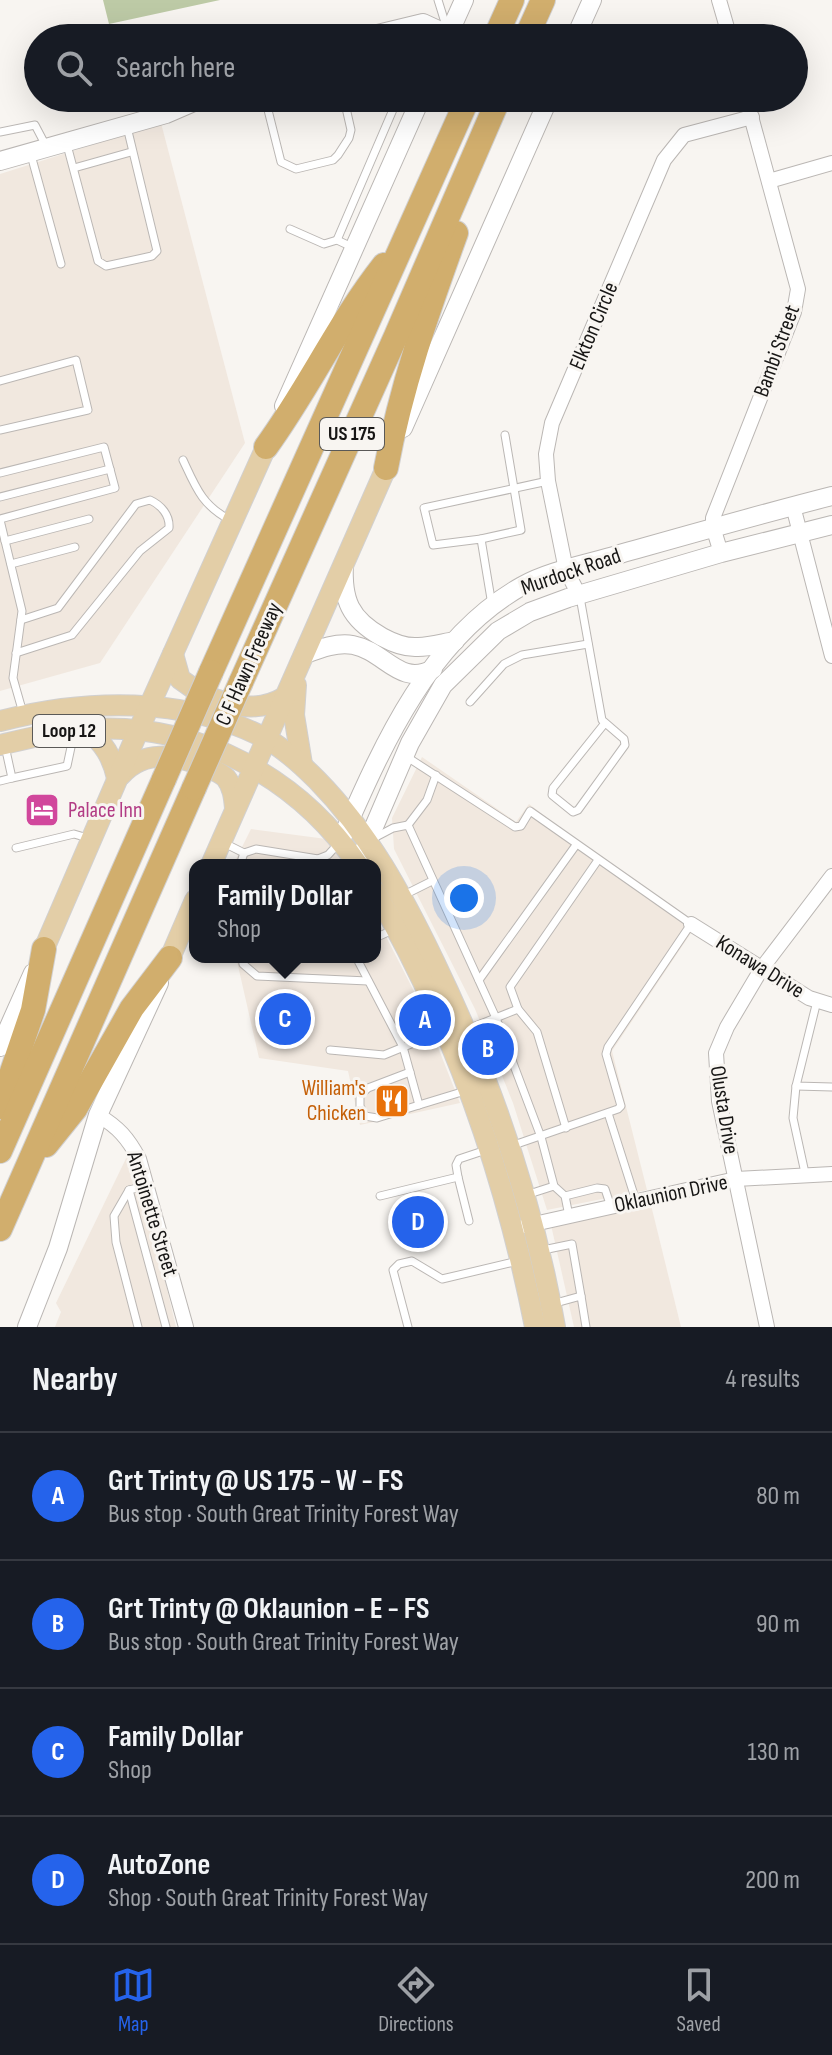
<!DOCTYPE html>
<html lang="en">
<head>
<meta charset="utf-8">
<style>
	body { margin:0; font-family:"Sofia Sans Condensed",sans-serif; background:#242831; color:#f1f3f6 }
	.you { position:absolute; left:464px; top:898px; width:28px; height:28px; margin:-20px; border:6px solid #fff; border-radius:50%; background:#1a73e8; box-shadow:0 0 0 12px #1a73e833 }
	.badge { display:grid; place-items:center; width:52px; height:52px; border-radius:50%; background:#2563eb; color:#fff; font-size:26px; font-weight:700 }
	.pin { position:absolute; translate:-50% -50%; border:4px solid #fff; box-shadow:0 2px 8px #0006 }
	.popup { position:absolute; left:189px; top:859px; width:192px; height:104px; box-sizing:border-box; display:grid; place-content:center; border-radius:16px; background:#171b24; filter:drop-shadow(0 2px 6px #0005); font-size:26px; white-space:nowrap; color:#9ea1a6 }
	.popup b { font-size:30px; color:#f1f3f6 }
	.popup::after { content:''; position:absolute; left:50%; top:100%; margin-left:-16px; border:16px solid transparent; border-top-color:#171b24 }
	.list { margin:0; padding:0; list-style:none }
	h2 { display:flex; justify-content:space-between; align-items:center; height:104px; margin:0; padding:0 32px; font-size:34px }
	h2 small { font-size:26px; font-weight:400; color:#9ea1a6 }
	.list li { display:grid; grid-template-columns:52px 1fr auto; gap:24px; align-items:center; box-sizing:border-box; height:128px; padding:0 32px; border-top:2px solid #363941 }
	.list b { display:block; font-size:30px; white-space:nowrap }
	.list p { margin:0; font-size:26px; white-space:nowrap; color:#9ea1a6 }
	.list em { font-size:26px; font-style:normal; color:#9ea1a6 }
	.icon { flex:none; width:44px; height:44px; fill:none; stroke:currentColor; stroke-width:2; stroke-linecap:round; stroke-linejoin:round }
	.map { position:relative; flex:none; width:832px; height:1327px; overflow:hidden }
	.search { position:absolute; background:#171b24; box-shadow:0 8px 32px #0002; left:24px; right:24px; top:24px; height:88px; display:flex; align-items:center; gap:20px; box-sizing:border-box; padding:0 28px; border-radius:44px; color:#9ea1a6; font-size:30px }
	.sheet { height:616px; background:#171b24 }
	nav { display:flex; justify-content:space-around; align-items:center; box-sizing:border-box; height:112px; border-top:2px solid #363941; background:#171b24; font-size:22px; color:#9ea1a6 }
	nav a { display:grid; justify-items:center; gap:4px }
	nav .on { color:#2563eb }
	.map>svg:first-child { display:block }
	.built { fill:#f1e8df }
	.forest { fill:#bdcaa6 }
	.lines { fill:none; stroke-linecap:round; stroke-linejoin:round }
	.lane-casing { stroke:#bbb7b4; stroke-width:9 }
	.street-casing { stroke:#bbb7b4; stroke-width:16 }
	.secondary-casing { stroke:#bbb7b4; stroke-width:20 }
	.primary-casing { stroke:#d1d0d0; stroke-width:22 }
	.highway-casing { stroke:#d1d0d0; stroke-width:26 }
	.lane { stroke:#fff; stroke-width:7 }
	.street { stroke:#fff; stroke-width:14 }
	.secondary { stroke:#fff; stroke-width:18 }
	.primary { stroke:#e3cea7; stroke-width:20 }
	.highway { stroke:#d1ae6d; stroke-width:24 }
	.highway-bridge-casing { stroke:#d1d0d0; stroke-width:26; stroke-linecap:butt }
	.highway-bridge { stroke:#d1ae6d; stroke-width:24 }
	.labels { text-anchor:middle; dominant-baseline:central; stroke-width:6; stroke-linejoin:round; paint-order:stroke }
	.shield { fill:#f8f5f1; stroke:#5a5957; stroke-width:2 }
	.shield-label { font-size:20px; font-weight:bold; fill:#171615 }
	.street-label { font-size:22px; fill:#171615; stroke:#f8f5f1 }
	.hotel-label { font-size:22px; fill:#b23c85; stroke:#f8f5f1; text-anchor:start }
	.food-label { font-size:22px; fill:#c56008; stroke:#f8f5f1; text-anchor:end }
</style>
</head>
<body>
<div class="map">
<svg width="832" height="1327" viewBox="0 0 832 1327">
	<rect width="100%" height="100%" fill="#f8f5f1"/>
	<g class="built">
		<path d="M161 123 245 443 100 663 0 691V174Z"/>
		<path d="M422 757 516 822 529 804 693 930 612 1051 647 1190 547 1210 513 1103 475 1009 394 849 392 818Z"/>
		<path d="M251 829 334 840 348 865H233Z"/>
		<path d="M375 915 422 1007 460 1103 360 1125 348 1071 259 1058 236 957H375Z"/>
		<path d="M133 1144 176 1327H55L61 1312 56 1303Z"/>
		<path d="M650 1201 681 1327H574L551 1225Z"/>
	</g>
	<path class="forest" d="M103 0H220L109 24Z"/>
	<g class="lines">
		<g class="lane-casing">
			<g id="lane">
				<path d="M438 0 447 29"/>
				<path d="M265 98 281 162 296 169 333 160 338 155 349 138 351 130 344 99"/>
				<path d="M0 132 35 125 46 146"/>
				<path d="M67 145 98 261 106 266 152 256 157 251 127 127"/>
				<path d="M31 155 61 264"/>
				<path d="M74 168 131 152"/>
				<path d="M290 229 324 244 337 240 352 247"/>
				<path d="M337 240 398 98"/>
				<path d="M0 381 76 360 88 410 0 430"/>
				<path d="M183 460C196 488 202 505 230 520"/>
				<path d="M0 473 104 447 115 488 0 519"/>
				<path d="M0 497 110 469"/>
				<path d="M0 520 22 611 13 678 23 713"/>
				<path d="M481 539 521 530 505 435"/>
				<path d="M5 541 89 519"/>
				<path d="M11 564 75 547"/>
				<path d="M580 597 602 720 624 739 625 745 578 810 573 812 552 795 553 788 605 723"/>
				<path d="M492 605 481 539 433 545 424 508 548 481"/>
				<path d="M16 653 72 635 140 551 169 528C170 515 161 505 150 500L136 504 58 608 21 620"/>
				<path d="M470 702 504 664 522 655 588 644"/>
				<path d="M407 757 515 827 521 826 530 811 691 924 608 1047 606 1054 621 1106 618 1109 511 1146"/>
				<path d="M12 778 67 766 74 733"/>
				<path d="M0 781 12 778 5 746"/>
				<path d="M408 825 427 800 436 775"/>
				<path d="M374 838 393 828 408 825 496 1018 541 1137 554 1186 565 1196 569 1216"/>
				<path d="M222 842 244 853 240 865"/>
				<path d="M16 848 74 834 91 839"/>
				<path d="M244 853 256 849 318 859"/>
				<path d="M321 865 318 859 328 855 338 844"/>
				<path d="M402 896 432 881"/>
				<path d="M375 938 395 929"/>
				<path d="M242 957 243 964 257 976 368 981"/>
				<path d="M356 957 403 1047 419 1105 465 1091"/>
				<path d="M479 980 576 845"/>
				<path d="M817 1001 796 1086 832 1087"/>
				<path d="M518 1009 510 987 598 860"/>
				<path d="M468 1029 518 1009 537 1032 566 1128"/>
				<path d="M330 1050 384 1055 428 1037 445 1038"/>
				<path d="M410 1072 368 1088 360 1095V1106L365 1116 377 1118 419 1105"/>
				<path d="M796 1086 793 1118 805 1173"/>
				<path d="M608 1113 636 1201"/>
				<path d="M458 1177 469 1221"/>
				<path d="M145 1186 129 1190 166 1327"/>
				<path d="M129 1190 114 1216 116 1242 138 1327"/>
				<path d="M526 1195 554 1186"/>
				<path d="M380 1196 458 1177 456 1165 459 1159 486 1150"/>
				<path d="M565 1196 597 1188 605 1189 611 1207"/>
				<path d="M543 1250 572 1244 581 1296"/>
				<path d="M552 1304 581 1296 586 1327"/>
				<path d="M408 1327 393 1270 399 1264 412 1261 442 1279 518 1261"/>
			</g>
		</g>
		<g class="street-casing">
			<g id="street">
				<path d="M719 0 730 38"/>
				<path d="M769 181 832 163"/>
				<path d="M793 506 832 656"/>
				<path d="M721 553 713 527V518L794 312 798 289 746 98"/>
				<path d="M579 595 566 570 548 481 546 454 552 423 664 160 684 135 752 117"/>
				<path d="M691 924 809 998 832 1005"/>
				<path d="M98 1115C118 1127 128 1138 139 1159L186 1327"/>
				<path d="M525 1226 736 1179 832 1174"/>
				<path d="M767 1327 719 1101 716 1053 727 1027 762 968 832 876"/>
			</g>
		</g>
		<g class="secondary-casing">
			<g id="secondary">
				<path d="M361 38 423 23 449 35"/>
				<path d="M447 38 464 0"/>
				<path d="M575 38 592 0"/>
				<path d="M0 161 166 114 203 98"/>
				<path d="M284 406 421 98"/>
				<path d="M403 428 549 98"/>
				<path d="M344 564C342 600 350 619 382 637 393 643 405 648 418 647 430 647 443 643 455 641"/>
				<path d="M303 655C319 649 336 642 353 645 385 651 399 687 433 669"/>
				<path d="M341 840C382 747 428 639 522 586 551 570 588 564 620 554 691 534 761 514 832 496"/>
				<path d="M358 864 410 743 443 685 498 631 530 612 568 598 721 553 832 525"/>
				<path d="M0 1047 33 973"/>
				<path d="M27 1327 58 1248 98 1115 159 983"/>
			</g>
		</g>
		<g class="primary-casing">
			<g id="primary">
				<path d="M173 654 180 679C208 701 251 717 283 698"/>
				<path d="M296 685 294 715 302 764"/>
				<path d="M0 721C86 699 184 696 265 738 285 749 301 764 317 780 369 833 402 895 434 961 490 1077 533 1200 555 1327"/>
				<path d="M87 729C104 744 112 756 117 778"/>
				<path d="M0 745C30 738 60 730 91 729 198 723 298 777 358 865"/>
				<path d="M121 775C143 750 175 754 203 766 211 769 220 772 226 778 233 787 234 797 235 808"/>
				<path d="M211 865 386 468"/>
				<path d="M375 891C453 1025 505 1175 535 1327"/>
				<path d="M44 949 139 729 266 447"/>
				<path d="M170 958 195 900"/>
			</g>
		</g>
		<g class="highway-casing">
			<g id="highway">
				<path d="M495 38 512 0"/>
				<path d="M526 38 543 0"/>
				<path d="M266 447C309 388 339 322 384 265"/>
				<path d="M386 468C401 387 428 310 456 233"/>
				<path d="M211 672 468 98"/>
				<path d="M241 682 396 336 499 98"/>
				<path d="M0 1107 33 1010 44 949"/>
				<path d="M46 1145 75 1109 132 1008 170 958"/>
				<path d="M0 1151 164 779"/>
				<path d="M0 1229 194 788"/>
			</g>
		</g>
		<use href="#lane" class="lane"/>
		<use href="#street" class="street"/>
		<use href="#secondary" class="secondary"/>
		<use href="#primary" class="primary"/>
		<use href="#highway" class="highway"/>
		<g class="highway-bridge-casing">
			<g id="highway-bridge">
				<path d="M164 779 211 672"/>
				<path d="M194 788 241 682"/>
			</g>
		</g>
		<use href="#highway-bridge" class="highway-bridge"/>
	</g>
	<defs>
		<g id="hotel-square" transform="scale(1.8)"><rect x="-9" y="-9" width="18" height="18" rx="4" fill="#d1479c" stroke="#f8f5f1"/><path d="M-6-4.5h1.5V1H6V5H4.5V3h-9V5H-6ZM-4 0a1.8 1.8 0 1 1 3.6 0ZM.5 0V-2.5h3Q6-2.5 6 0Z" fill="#fff"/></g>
		<g id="restaurant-square" transform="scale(1.8)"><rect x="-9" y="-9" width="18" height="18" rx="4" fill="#e8710a" stroke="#f8f5f1"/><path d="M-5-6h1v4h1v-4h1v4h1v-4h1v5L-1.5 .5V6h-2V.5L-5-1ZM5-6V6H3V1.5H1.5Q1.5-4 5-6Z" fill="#fff"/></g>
	</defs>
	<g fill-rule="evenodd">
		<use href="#hotel-square" x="42" y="810"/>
		<use href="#restaurant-square" x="392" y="1101"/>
	</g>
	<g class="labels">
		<g class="shield">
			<rect x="320" y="418" width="64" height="32" rx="6"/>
			<rect x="33" y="715" width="72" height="32" rx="6"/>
		</g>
		<g class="shield-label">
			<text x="352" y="434">US 175</text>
			<text x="69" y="731">Loop 12</text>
		</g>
		<g class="street-label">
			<text transform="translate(594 326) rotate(-67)">Elkton Circle</text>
			<text transform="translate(777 351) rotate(-70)">Bambi Street</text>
			<text transform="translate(571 572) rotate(-19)">Murdock Road</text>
			<text transform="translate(249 664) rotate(-66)">C F Hawn Freeway</text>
			<text transform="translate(760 967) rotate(32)">Konawa Drive</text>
			<text transform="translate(724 1110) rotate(81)">Olusta Drive</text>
			<text transform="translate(671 1194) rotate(-12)">Oklaunion Drive</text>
			<text transform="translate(152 1214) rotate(73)">Antoinette Street</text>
		</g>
		<g class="hotel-label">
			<text x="68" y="810">Palace Inn</text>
		</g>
		<g class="food-label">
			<text x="366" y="1088">William's<tspan x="366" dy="25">Chicken</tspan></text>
		</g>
	</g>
</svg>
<div class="you"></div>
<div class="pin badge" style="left:425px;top:1020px">A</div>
<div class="pin badge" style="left:488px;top:1049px">B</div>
<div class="pin badge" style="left:285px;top:1019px">C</div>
<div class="popup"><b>Family Dollar</b>Shop</div>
<div class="pin badge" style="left:418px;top:1222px">D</div>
<div class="search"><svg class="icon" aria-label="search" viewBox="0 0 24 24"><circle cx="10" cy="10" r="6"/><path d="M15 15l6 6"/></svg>Search here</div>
</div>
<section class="sheet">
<h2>Nearby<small>4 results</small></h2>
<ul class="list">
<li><span class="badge">A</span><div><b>Grt Trinty @ US 175 - W - FS</b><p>Bus stop · South Great Trinity Forest Way</p></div><em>80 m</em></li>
<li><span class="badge">B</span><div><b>Grt Trinty @ Oklaunion - E - FS</b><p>Bus stop · South Great Trinity Forest Way</p></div><em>90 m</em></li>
<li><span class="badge">C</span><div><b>Family Dollar</b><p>Shop</p></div><em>130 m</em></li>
<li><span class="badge">D</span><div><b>AutoZone</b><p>Shop · South Great Trinity Forest Way</p></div><em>200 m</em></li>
</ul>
</section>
<nav>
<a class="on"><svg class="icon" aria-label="map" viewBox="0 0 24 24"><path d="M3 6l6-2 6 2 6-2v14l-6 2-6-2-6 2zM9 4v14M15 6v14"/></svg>Map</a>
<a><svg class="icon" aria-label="directions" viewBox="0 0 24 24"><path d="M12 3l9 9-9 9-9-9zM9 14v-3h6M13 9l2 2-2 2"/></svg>Directions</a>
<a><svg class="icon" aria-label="saved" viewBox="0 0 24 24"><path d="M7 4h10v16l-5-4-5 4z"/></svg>Saved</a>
</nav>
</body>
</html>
